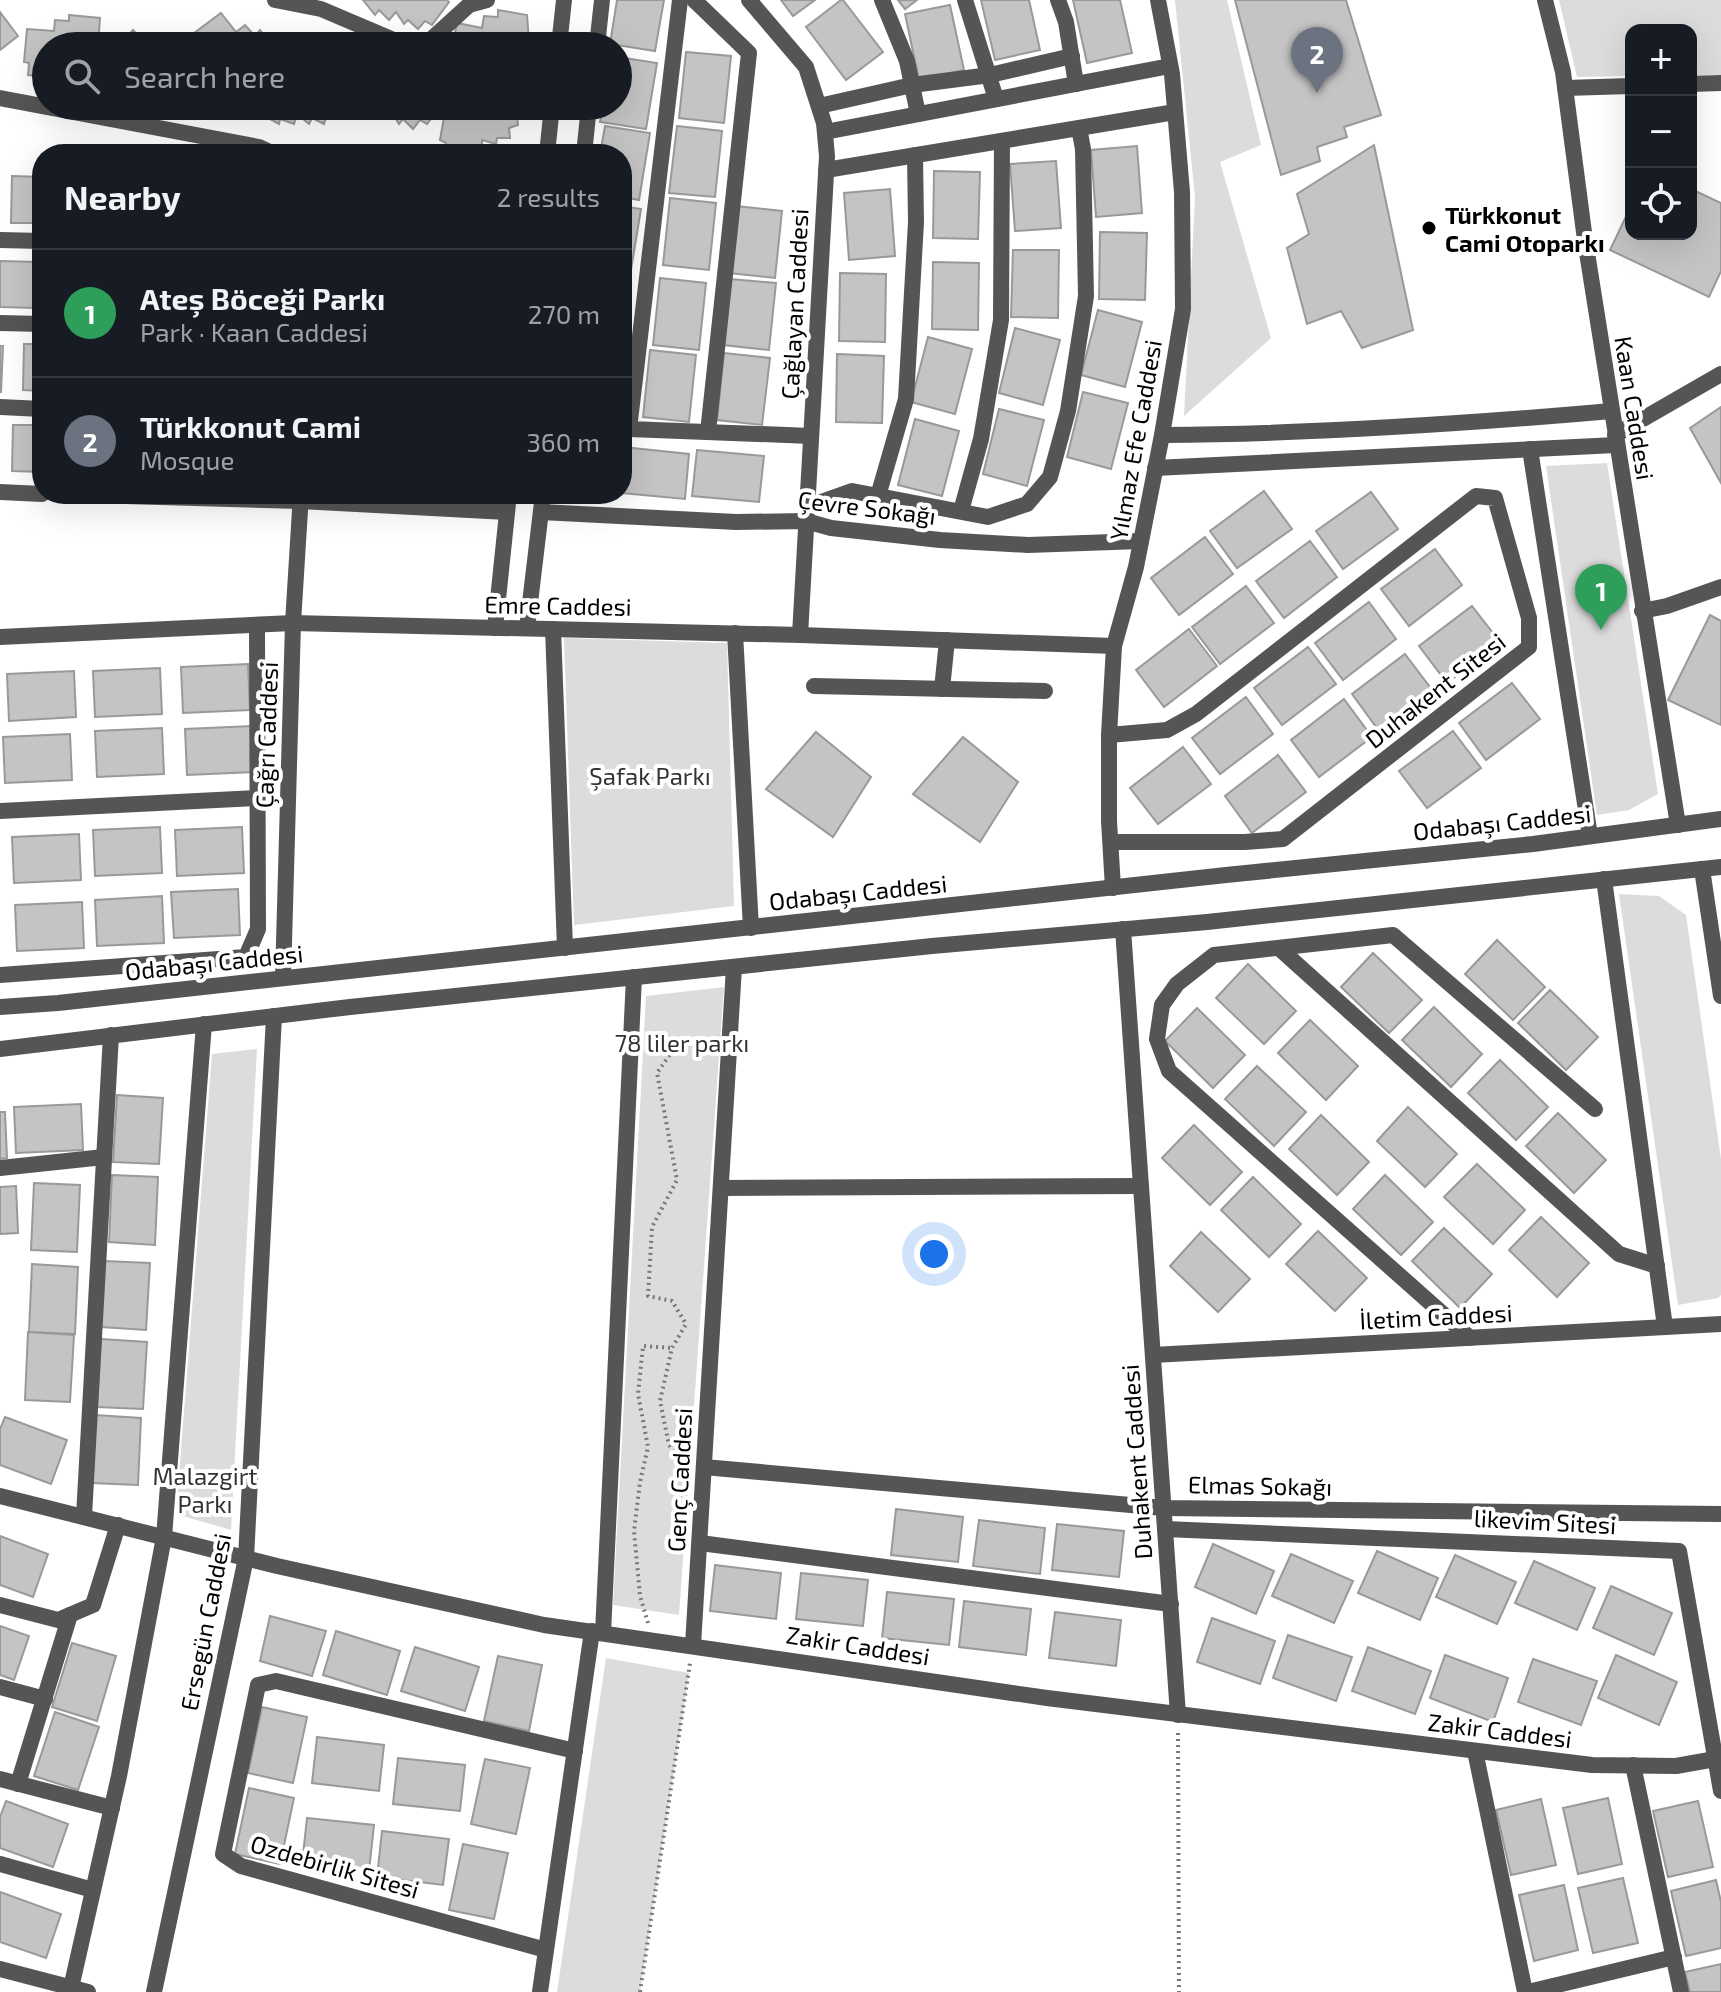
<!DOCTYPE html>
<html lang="en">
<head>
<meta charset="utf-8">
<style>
	body { margin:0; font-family:"Exo 2",sans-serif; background:#20242c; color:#f1f3f6 }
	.controls { position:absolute; right:24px; top:24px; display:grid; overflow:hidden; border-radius:16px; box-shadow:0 8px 32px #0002 }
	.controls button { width:72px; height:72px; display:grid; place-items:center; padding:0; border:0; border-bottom:2px solid #363941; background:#171b24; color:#f1f3f6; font:40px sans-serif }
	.you { position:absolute; left:934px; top:1254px; width:28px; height:28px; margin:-20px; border:6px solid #fff; border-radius:50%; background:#1a73e8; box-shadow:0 0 0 12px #1a73e833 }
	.badge { display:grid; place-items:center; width:52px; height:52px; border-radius:50%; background:#7c3aed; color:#fff; font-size:26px; font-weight:700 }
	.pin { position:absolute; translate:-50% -66px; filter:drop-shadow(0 2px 4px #0008) }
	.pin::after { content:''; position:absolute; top:42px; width:28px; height:24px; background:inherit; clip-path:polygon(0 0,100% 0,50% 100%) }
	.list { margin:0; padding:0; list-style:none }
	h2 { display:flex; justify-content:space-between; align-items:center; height:104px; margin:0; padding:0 32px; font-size:34px }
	h2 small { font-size:26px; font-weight:400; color:#9ea1a6 }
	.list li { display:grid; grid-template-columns:52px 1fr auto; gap:24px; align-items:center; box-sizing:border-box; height:128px; padding:0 32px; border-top:2px solid #363941 }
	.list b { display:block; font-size:30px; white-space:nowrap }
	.list p { margin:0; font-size:26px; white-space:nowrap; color:#9ea1a6 }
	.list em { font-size:26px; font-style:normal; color:#9ea1a6 }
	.icon { flex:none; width:44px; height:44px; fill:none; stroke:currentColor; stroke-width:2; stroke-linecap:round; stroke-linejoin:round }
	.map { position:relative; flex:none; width:1721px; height:1992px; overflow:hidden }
	.search { position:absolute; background:#171b24; box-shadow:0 8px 32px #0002; left:32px; top:32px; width:600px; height:88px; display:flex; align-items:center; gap:20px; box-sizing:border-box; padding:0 28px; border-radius:44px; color:#9ea1a6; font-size:30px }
	.panel { position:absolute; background:#171b24; box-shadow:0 8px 32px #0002; left:32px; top:144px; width:600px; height:360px; border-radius:32px }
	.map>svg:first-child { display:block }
	.green { fill:#dcdcdc }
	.building { fill:#c4c4c4; stroke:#999; stroke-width:2 }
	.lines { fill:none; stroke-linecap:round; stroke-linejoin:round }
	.path { stroke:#777; stroke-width:4; stroke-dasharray:2 4; stroke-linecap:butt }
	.street { stroke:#555; stroke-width:16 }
	.poi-dot { fill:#000; stroke:#fff; stroke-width:3 }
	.labels { text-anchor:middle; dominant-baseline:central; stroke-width:8; stroke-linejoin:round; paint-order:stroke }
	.poi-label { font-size:24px; font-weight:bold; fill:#000; stroke:#fff; text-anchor:start }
	.street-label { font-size:24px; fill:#000; stroke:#fff }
	.park-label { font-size:24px; fill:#333; stroke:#fff }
</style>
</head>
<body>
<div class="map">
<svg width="1721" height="1992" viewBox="0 0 1721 1992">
	<rect width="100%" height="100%" fill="#fff"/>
	<g class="green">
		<path d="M1175 0H1227L1261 145 1220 162 1271 338 1184 416 1195 197Z"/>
		<path d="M1559 0H1721V75L1691 76V30H1631V76L1577 77Z"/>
		<path d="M1607 463 1658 794 1629 810 1597 815 1546 466Z"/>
		<path d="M564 638 727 643 734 906 574 925Z"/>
		<path d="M1619 894 1659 896 1686 915 1721 1159V1295L1718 1298 1678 1305Z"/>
		<path d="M724 987 679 1615 613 1605 646 996Z"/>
		<path d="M257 1049 231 1530 176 1514 212 1054Z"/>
		<path d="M606 1658 689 1673 640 1992H557Z"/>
	</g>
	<g class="building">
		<path d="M363 0H447L449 2 432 25 425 21 418 29 408 20 404 24 396 12 389 20 379 10 375 15Z"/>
		<path d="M617 0H664L655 51 610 44Z"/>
		<path d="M781 0H815L793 16Z"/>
		<path d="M841 0H843L883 52 846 80 806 27Z"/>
		<path d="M898 0H917L905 9Z"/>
		<path d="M981 0H1029L1040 50 995 60Z"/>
		<path d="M1073 0H1120L1132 53 1087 63Z"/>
		<path d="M1235 0H1346L1381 115 1344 127 1347 137 1317 147 1320 161 1281 175Z"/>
		<path d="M950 5 964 70 919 80 905 14Z"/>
		<path d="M498 10 527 15 529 42 521 46H452L457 23 482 28 484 16 498 17Z"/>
		<path d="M0 12 18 36 0 50Z"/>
		<path d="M221 13 236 32 245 25 255 36 260 30 272 46H191L197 40 194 33Z"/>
		<path d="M69 15 100 18 98 46H46V77L28 75 29 63 24 62 27 29 54 31 55 20 69 21Z"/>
		<path d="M133 30 148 46H115L125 39Z"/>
		<path d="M686 52 731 56 724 123 679 118Z"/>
		<path d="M618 57 657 63 646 129 600 122 603 106H618Z"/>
		<path d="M262 106H339L336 115 327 114 324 124 312 118 309 124 297 114 294 124 280 119 279 124 259 113Z"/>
		<path d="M363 106H441L427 124 420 120 413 129 403 119 399 124 391 111 384 119 374 109 370 114Z"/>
		<path d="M446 106 470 110 471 106H516L518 125 509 128 510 138H497L496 144 482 140V151L446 154V143L440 140Z"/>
		<path d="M605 126 650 133 639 200 622 197V154H600Z"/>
		<path d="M677 126 722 131 715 197 669 193Z"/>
		<path d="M1374 145 1413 330 1362 348 1341 311 1307 324 1287 248 1309 234 1297 194Z"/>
		<path d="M1137 146 1142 213 1096 217 1091 150Z"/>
		<path d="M1056 161 1061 228 1015 231 1010 164Z"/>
		<path d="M934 171 980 172 978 239 933 238Z"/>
		<path d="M12 176 42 177V223H11Z"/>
		<path d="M890 189 895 256 849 260 844 193Z"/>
		<path d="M1691 189 1721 203V271L1709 297 1610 250 1631 206V234H1691Z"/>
		<path d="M670 198 716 203 709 270 663 265Z"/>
		<path d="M622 206 641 209 630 276 622 275Z"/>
		<path d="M736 206 782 211 775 278 729 273Z"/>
		<path d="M1100 232 1147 233 1145 300 1099 299Z"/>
		<path d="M1013 250H1059L1058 318 1011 317Z"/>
		<path d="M0 261 38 262 36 308 0 307Z"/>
		<path d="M933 262 979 263 978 330 932 329Z"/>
		<path d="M840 273 886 274 885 342 839 341Z"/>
		<path d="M660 278 706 283 699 350 653 345Z"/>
		<path d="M730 279 776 283 769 350 723 345Z"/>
		<path d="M622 290H629L622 358Z"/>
		<path d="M1098 310 1142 322 1125 387 1081 375Z"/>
		<path d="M1015 328 1060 340 1043 405 999 393Z"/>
		<path d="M928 337 972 349 955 414 911 402Z"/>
		<path d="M24 344H42V391L23 390Z"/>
		<path d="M0 346H3L1 392H0Z"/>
		<path d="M650 350 696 355 689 422 643 417Z"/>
		<path d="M724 353 770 358 762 425 717 420Z"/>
		<path d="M837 354 884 356 882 423 836 422Z"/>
		<path d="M1083 392 1128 403 1111 469 1067 457Z"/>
		<path d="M1721 407V483L1690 428Z"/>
		<path d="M999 409 1044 420 1027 486 983 474Z"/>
		<path d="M915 419 959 431 942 496 898 485Z"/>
		<path d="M13 425H42V472L12 471Z"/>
		<path d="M623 447 689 454 685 499 622 493Z"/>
		<path d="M697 450 764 456 759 502 692 496Z"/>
		<path d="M1264 491 1292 529 1237 568 1210 531Z"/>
		<path d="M1371 492 1398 529 1343 569 1316 531Z"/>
		<path d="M1205 537 1233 574 1179 615 1151 578Z"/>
		<path d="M1310 541 1337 577 1284 618 1256 581Z"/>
		<path d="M1435 549 1462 585 1409 626 1381 589Z"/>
		<path d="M1246 586 1274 623 1220 664 1192 627Z"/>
		<path d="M1369 602 1396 639 1343 680 1315 643Z"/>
		<path d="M1472 606 1500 642 1447 683 1419 646Z"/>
		<path d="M1710 615 1721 621V725L1668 700Z"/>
		<path d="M1189 629 1217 666 1164 707 1136 670Z"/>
		<path d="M1308 647 1336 684 1282 725 1254 688Z"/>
		<path d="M1405 654 1433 691 1379 731 1352 694Z"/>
		<path d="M248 664 250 710 183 713 181 667Z"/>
		<path d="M160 668 162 714 95 717 93 671Z"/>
		<path d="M74 671 76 717 9 721 7 674Z"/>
		<path d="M1512 683 1540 719 1486 760 1459 723Z"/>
		<path d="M1246 697 1273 734 1220 774 1192 738Z"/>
		<path d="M1344 699 1372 737 1319 777 1291 740Z"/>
		<path d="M252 726 254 772 187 775 185 729Z"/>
		<path d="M162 728 164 774 97 777 95 731Z"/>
		<path d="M1453 731 1481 768 1427 808 1399 771Z"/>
		<path d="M816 732 871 777 833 837 766 789Z"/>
		<path d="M70 734 72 780 5 783 3 737Z"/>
		<path d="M963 737 1018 782 980 842 913 794Z"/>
		<path d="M1183 747 1211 784 1158 824 1130 788Z"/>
		<path d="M1278 755 1306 792 1252 833 1225 796Z"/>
		<path d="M160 827 162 873 95 876 93 830Z"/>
		<path d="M242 827 244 873 177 876 175 830Z"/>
		<path d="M79 834 81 880 14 883 12 837Z"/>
		<path d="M238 889 240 935 174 938 171 892Z"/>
		<path d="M162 896 164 943 97 946 95 900Z"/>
		<path d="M82 902 84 948 17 951 15 905Z"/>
		<path d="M1497 940 1545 987 1513 1020 1465 974Z"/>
		<path d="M1373 953 1422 1000 1389 1033 1341 987Z"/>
		<path d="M1248 964 1296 1011 1264 1044 1216 998Z"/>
		<path d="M1550 990 1598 1037 1566 1070 1518 1023Z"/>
		<path d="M1434 1007 1482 1054 1451 1087 1402 1040Z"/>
		<path d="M1197 1008 1245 1055 1213 1088 1165 1041Z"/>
		<path d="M1310 1020 1358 1066 1326 1100 1278 1053Z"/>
		<path d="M1500 1060 1548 1107 1516 1140 1468 1093Z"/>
		<path d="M1257 1066 1306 1112 1274 1146 1225 1099Z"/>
		<path d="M117 1095 163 1098 159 1164 113 1162Z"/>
		<path d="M81 1104 83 1150 16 1153 14 1107Z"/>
		<path d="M1408 1107 1457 1154 1425 1187 1377 1141Z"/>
		<path d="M0 1112H5L7 1158 0 1159Z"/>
		<path d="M1558 1113 1606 1160 1574 1193 1526 1146Z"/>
		<path d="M1321 1115 1369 1162 1337 1195 1289 1149Z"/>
		<path d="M1194 1125 1242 1172 1210 1205 1162 1158Z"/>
		<path d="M1477 1164 1525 1210 1493 1244 1444 1197Z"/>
		<path d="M112 1175 158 1177 155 1245 109 1242Z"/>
		<path d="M1385 1175 1433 1222 1401 1255 1353 1209Z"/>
		<path d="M1253 1177 1301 1224 1269 1257 1221 1210Z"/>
		<path d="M34 1183 80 1185 77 1252 31 1250Z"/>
		<path d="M16 1186 18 1233 0 1234V1187Z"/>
		<path d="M1541 1217 1589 1263 1557 1297 1509 1250Z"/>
		<path d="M1444 1228 1492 1274 1460 1308 1412 1261Z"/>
		<path d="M1318 1231 1367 1278 1335 1311 1286 1264Z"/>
		<path d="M1201 1232 1250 1279 1218 1312 1170 1266Z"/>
		<path d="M104 1261 150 1263 146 1330 101 1327Z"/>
		<path d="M32 1264 78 1267 75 1334 29 1332Z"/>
		<path d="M28 1332 74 1335 70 1402 25 1400Z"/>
		<path d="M101 1339 147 1342 143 1409 97 1407Z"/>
		<path d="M95 1415 141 1418 138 1485 91 1483Z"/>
		<path d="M5 1417 67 1440 51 1484 0 1465V1429Z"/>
		<path d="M896 1509 963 1517 958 1562 891 1555Z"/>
		<path d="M979 1520 1045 1528 1040 1574 973 1566Z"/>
		<path d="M1057 1524 1124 1531 1119 1577 1052 1570Z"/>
		<path d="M0 1536 48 1554 33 1597 0 1585Z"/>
		<path d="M1213 1544 1274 1571 1256 1614 1195 1587Z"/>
		<path d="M1377 1551 1438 1578 1420 1620 1358 1593Z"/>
		<path d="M1291 1554 1353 1581 1334 1623 1272 1596Z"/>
		<path d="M1455 1555 1516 1582 1497 1624 1436 1597Z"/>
		<path d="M1534 1561 1595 1588 1577 1630 1515 1603Z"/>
		<path d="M715 1565 781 1573 776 1619 710 1611Z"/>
		<path d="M801 1573 868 1580 863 1626 796 1619Z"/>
		<path d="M1611 1586 1672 1613 1654 1655 1593 1628Z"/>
		<path d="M887 1592 954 1599 949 1645 882 1638Z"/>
		<path d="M964 1601 1031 1609 1026 1655 959 1647Z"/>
		<path d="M1055 1612 1121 1620 1116 1666 1049 1658Z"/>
		<path d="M270 1616 326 1631 312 1676 260 1661Z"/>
		<path d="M1212 1618 1275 1641 1260 1684 1197 1662Z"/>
		<path d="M0 1626 29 1636 14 1680 0 1675Z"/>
		<path d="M336 1631 400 1651 387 1695 323 1675Z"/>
		<path d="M1288 1635 1352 1657 1336 1701 1273 1678Z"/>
		<path d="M72 1643 116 1656 97 1721 52 1707Z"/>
		<path d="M415 1647 479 1667 465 1711 401 1691Z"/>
		<path d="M1368 1647 1431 1671 1415 1714 1352 1691Z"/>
		<path d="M1445 1655 1508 1678 1493 1722 1430 1698Z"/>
		<path d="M1616 1655 1677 1682 1659 1725 1598 1698Z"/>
		<path d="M498 1656 542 1665 529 1731 484 1721Z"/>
		<path d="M1533 1659 1597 1681 1581 1725 1518 1702Z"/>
		<path d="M262 1707 307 1717 293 1783 248 1773Z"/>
		<path d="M55 1712 99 1727 78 1790 34 1776Z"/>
		<path d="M317 1737 384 1745 379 1791 312 1783Z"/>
		<path d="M398 1758 465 1765 460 1811 393 1804Z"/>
		<path d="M485 1759 530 1768 516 1834 471 1824Z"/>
		<path d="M249 1788 294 1798 280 1864 235 1854Z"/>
		<path d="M1608 1798 1622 1864 1578 1874 1563 1808Z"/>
		<path d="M1541 1799 1556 1865 1511 1875 1496 1810Z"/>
		<path d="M6 1801 68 1824 53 1867 0 1848V1817Z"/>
		<path d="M1698 1801 1713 1867 1668 1877 1653 1811Z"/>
		<path d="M307 1818 374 1825 369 1871 302 1864Z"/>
		<path d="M382 1831 449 1839 443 1885 377 1877Z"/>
		<path d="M463 1844 508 1853 494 1919 449 1910Z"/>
		<path d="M1623 1878 1638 1943 1593 1953 1578 1888Z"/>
		<path d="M1716 1880 1721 1902V1948L1686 1956 1671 1891Z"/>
		<path d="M1564 1885 1578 1950 1534 1961 1519 1895Z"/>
		<path d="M0 1892 61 1914 46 1958 0 1942Z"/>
		<path d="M1721 1964V1992H1690L1685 1972Z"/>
	</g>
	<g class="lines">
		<g class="path">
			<path d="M673 1050 657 1073 677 1180 652 1227 648 1296 672 1301 686 1324 672 1348 660 1401 669 1445 684 1464"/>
			<path d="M648 1623 640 1596 634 1531 640 1482 648 1447 638 1394 643 1346 672 1348"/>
			<path d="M1178 1733 1179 1992"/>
			<path d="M640 1992 690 1663"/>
		</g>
		<g class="street">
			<path d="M275 0 321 9 408 46"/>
			<path d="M680 0 629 429 811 436"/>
			<path d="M694 0 749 53 708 432"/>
			<path d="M749 0 806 67 824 123 827 156 800 635"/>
			<path d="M882 0 907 61 918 114"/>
			<path d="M965 0 996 99"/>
			<path d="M1058 0 1066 22 1076 84"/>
			<path d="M1545 0 1563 72 1585 240 1678 825"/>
			<path d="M424 46 469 5 487 0"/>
			<path d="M559 46 564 0"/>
			<path d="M597 46 602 0"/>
			<path d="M1691 84 1721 83"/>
			<path d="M1565 88 1631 86"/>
			<path d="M0 98 259 147 274 154"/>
			<path d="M819 106 912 85 990 75 1072 56"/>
			<path d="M825 132 1170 66"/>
			<path d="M547 154 552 106"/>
			<path d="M584 154 589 106"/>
			<path d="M826 170 1175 112"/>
			<path d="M0 240 42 241"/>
			<path d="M0 323 42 324"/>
			<path d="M0 407 42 409"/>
			<path d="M1162 435C1312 434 1462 424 1612 411"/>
			<path d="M1615 435 1721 374"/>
			<path d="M1530 449 1590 836"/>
			<path d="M1155 468 1616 445"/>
			<path d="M0 492 42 494"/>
			<path d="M56 494 300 501 507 512"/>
			<path d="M878 496 906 399 916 222 915 155"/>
			<path d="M807 507 852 491 988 517 1027 504 1050 477 1068 411 1086 296 1083 149 1079 128"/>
			<path d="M961 511 981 439 1001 320 1002 141"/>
			<path d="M541 512 736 522 806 521 831 528 940 540 1028 545 1141 541"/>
			<path d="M1642 611 1667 606 1721 587"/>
			<path d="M495 628 509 494"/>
			<path d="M527 628 543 494"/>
			<path d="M553 629 565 948"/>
			<path d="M735 633 751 928"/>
			<path d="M0 637 293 623 800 635 1114 646"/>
			<path d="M814 686 1045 691"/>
			<path d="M942 689 947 640"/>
			<path d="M1109 735 1167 730 1196 714 1476 496 1495 498 1529 618V647L1283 839 1245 842H1111"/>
			<path d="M0 811 257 798"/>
			<path d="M1702 869 1721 996"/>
			<path d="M1604 879 1665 1327"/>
			<path d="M1113 888 1109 821V735L1114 646 1136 567 1162 435 1183 309 1182 192 1172 74 1158 0"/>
			<path d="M1123 929 1178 1715"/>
			<path d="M1280 949 1619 1254 1657 1266"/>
			<path d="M0 975 246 957 258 929 257 625"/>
			<path d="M283 978 293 623 301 494"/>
			<path d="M0 1007 58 1003 1226 875 1533 844 1721 819"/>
			<path d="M0 1049 350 1007 932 946 1207 922 1721 867"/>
			<path d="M0 1168 104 1157"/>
			<path d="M721 1188 1141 1186"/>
			<path d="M1470 1338 1169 1071 1157 1039 1162 1005 1177 984 1214 955 1393 935 1595 1109"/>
			<path d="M1153 1355 1721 1324"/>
			<path d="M704 1467 1164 1508 1721 1514"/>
			<path d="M0 1496 277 1566 544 1625 1047 1698 1592 1765 1676 1766 1721 1758"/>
			<path d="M84 1516 111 1035"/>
			<path d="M1165 1529 1679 1551 1721 1791"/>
			<path d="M700 1543 1171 1604"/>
			<path d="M0 1605 58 1620 93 1605 118 1525"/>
			<path d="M603 1633 634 977"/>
			<path d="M693 1645 734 967"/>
			<path d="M0 1687 45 1699"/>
			<path d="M1475 1751 1525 1992"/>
			<path d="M1633 1765 1681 1992"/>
			<path d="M0 1779 112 1808"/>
			<path d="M18 1784 70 1615"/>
			<path d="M0 1864 93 1890"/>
			<path d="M546 1950 241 1866 223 1854 258 1685 276 1681 575 1751"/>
			<path d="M0 1969 88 1992"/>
			<path d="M71 1988 119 1776 164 1537 204 1024"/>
			<path d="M154 1992 246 1558 274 1016"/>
			<path d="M540 1992 592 1631"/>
			<path d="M1528 1992 1674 1957"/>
		</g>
	</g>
	<circle class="poi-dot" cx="1429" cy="228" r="8"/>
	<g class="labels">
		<g class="poi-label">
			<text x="1445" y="214">Türkkonut<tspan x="1445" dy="28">Cami Otoparkı</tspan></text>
		</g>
		<g class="street-label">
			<text transform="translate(794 304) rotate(-87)">Çağlayan Caddesi</text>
			<text transform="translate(1635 408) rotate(81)">Kaan Caddesi</text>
			<text transform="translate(1135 440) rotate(-80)">Yılmaz Efe Caddesi</text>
			<text transform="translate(867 507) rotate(7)">Çevre Sokağı</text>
			<text transform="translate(558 605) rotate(1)">Emre Caddesi</text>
			<text transform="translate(1435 690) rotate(-38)">Duhakent Sitesi</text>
			<text transform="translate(266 735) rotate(-88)">Çağrı Caddesi</text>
			<text transform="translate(1502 822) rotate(-6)">Odabaşı Caddesi</text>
			<text transform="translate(858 892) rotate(-6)">Odabaşı Caddesi</text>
			<text transform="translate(214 962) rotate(-6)">Odabaşı Caddesi</text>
			<text transform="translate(1436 1316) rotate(-3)">İletim Caddesi</text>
			<text transform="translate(1136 1462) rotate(-94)">Duhakent Caddesi</text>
			<text transform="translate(679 1480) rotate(-87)">Genç Caddesi</text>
			<text transform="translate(1260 1485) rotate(1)">Elmas Sokağı</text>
			<text transform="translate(1545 1521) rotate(3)">likevim Sitesi</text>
			<text transform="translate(205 1622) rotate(-79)">Ersegün Caddesi</text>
			<text transform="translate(858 1645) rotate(9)">Zakir Caddesi</text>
			<text transform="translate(1500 1730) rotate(7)">Zakir Caddesi</text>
			<text transform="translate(335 1866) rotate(16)">Ozdebirlik Sitesi</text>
		</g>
		<g class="park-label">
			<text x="650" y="775">Şafak Parkı</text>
			<text x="682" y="1042">78 liler parkı</text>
			<text x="205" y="1475">Malazgirt<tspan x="205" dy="28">Parkı</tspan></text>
		</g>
	</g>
</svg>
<div class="controls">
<button>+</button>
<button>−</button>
<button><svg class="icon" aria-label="locate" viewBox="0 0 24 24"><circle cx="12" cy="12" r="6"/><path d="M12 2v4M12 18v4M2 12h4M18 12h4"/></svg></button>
</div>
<div class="you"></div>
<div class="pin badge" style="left:1601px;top:630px;background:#2e9e5b">1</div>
<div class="pin badge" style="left:1317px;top:93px;background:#6b7280">2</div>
<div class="search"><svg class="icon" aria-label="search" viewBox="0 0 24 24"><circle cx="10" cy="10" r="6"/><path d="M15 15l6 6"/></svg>Search here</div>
<section class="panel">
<h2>Nearby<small>2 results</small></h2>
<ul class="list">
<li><span class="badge" style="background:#2e9e5b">1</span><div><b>Ateş Böceği Parkı</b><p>Park · Kaan Caddesi</p></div><em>270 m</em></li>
<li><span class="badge" style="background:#6b7280">2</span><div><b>Türkkonut Cami</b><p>Mosque</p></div><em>360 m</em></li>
</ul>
</section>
</div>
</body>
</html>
